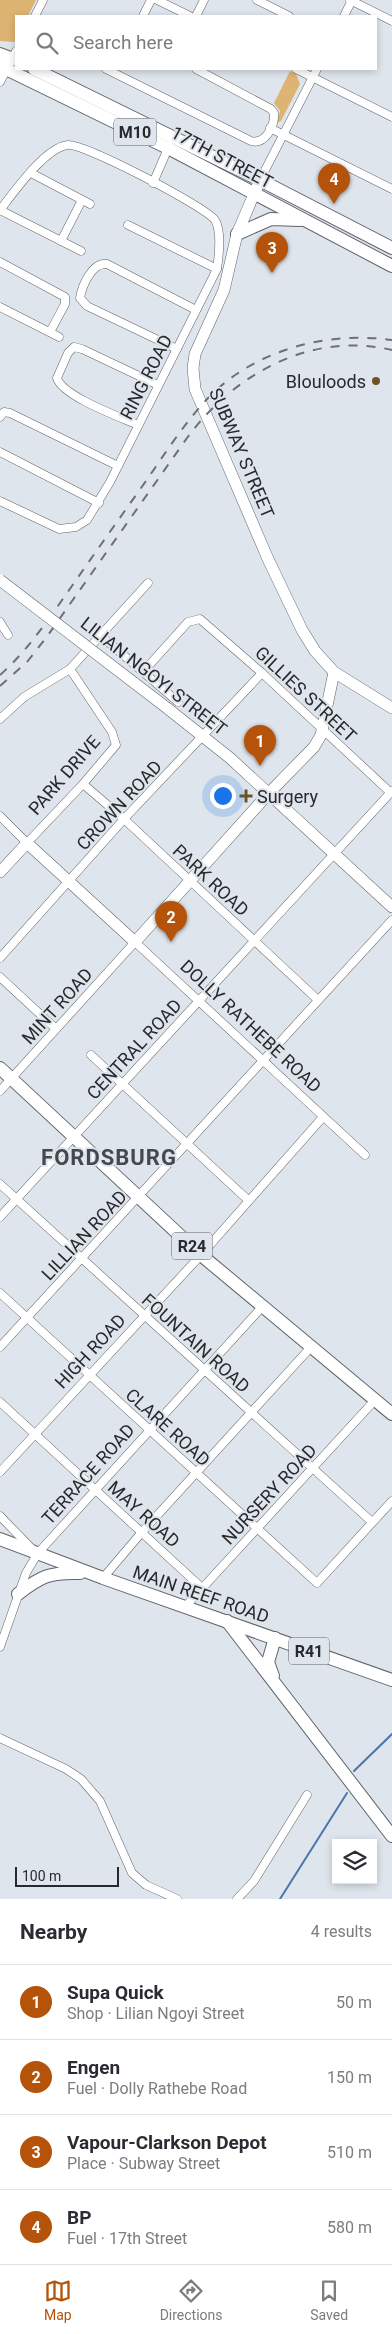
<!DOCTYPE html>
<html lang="en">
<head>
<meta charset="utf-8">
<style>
	body { margin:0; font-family:Roboto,sans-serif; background:#f7f7f7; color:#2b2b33 }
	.controls { position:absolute; right:15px; bottom:15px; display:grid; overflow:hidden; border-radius:0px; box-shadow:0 2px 8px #0003 }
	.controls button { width:45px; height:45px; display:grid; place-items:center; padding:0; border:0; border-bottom:1px solid #e1e1e2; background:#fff; color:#2b2b33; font:25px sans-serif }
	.scale { position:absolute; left:15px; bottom:12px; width:104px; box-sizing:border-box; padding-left:5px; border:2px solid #27292c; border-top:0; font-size:14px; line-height:18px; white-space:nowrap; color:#27292c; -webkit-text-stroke:4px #dfe5ec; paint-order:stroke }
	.you { position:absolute; left:222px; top:795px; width:18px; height:18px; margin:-12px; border:4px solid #fff; border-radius:50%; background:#1a73e8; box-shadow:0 0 0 8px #1a73e833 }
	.badge { display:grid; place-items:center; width:32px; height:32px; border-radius:50%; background:#b45309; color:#fff; font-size:16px; font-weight:700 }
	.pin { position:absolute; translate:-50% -41px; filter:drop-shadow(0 1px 2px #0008) }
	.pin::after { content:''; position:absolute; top:26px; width:18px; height:15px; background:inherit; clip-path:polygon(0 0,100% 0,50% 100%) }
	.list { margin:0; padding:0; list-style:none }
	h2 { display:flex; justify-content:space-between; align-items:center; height:65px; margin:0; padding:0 20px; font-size:21px }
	h2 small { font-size:16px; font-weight:400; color:#7c7c81 }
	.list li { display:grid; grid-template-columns:32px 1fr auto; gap:15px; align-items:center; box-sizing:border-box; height:75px; padding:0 20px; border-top:1px solid #e1e1e2 }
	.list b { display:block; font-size:19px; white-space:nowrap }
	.list p { margin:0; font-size:16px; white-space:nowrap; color:#7c7c81 }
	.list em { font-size:16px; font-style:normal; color:#7c7c81 }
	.icon { flex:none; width:28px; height:28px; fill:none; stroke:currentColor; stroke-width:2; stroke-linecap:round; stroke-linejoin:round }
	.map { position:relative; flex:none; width:392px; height:1899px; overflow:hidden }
	.search { position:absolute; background:#fff; box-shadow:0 2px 8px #0003; left:15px; right:15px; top:15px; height:55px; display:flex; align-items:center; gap:12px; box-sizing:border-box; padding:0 18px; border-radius:0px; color:#7c7c81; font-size:19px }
	.sheet { height:365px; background:#fff }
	nav { display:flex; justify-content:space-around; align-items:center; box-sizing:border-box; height:70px; border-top:1px solid #e1e1e2; background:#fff; font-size:14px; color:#7c7c81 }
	nav a { display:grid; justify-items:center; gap:2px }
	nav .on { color:#b45309 }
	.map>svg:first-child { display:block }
	.green { fill:#ddb471 }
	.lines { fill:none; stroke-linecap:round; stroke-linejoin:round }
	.stream { stroke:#4977ab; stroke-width:2 }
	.street-casing { stroke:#60646a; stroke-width:9 }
	.secondary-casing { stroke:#60646a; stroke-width:12 }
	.primary-casing { stroke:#60646a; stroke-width:14 }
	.street { stroke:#fff; stroke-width:8 }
	.secondary { stroke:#fff; stroke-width:11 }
	.primary { stroke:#fff; stroke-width:12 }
	.rail { stroke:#6d7075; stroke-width:2; stroke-dasharray:9 9; stroke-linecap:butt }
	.secondary-bridge-casing { stroke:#60646a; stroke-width:12; stroke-linecap:butt }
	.secondary-bridge { stroke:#fff; stroke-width:11 }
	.poi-dot { fill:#6d5224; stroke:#dfe5ec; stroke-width:2 }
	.labels { text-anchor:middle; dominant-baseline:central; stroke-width:4; stroke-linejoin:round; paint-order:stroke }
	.shield { fill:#dfe5ec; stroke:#5e6166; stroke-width:1 }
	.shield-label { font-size:16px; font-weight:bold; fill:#27292c }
	.street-label { font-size:18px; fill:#27292c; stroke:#dfe5ec }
	.poi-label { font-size:18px; fill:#27292c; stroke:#dfe5ec; text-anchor:end }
	.district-label { font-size:22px; font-weight:bold; letter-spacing:1px; fill:#45494f; stroke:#dfe5ec }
</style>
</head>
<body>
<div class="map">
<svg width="392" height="1899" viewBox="0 0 392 1899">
	<rect width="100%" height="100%" fill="#dfe5ec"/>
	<g class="green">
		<path d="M0 0H36L28 16H16L15 42 0 41Z"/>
		<path d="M290 71 296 74 300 84 281 121 277 123 280 111 274 103Z"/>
	</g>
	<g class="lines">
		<g class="stream">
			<path d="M354 1771 392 1734"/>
			<path d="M280 1899 347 1793"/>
		</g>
		<g class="street-casing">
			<g id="street">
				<path d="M157 0 190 16"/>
				<path d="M257 0 289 16"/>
				<path d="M350 0 392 21"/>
				<path d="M35 16 43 0"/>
				<path d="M143 16 151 0"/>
				<path d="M196 16 204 0"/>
				<path d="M344 16 352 0"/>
				<path d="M106 69 251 141C265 145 275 126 274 113L271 109 196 69"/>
				<path d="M296 69 392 117"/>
				<path d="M0 82 16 51"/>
				<path d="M270 128 392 189"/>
				<path d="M31 173 90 204"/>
				<path d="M260 180 317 69"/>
				<path d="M153 183 169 146"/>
				<path d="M0 210C15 191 44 149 67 145 82 142 206 207 215 220 222 232 219 255 217 269L110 482 87 520 76 527 59 529 0 501"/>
				<path d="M0 210 81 251"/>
				<path d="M128 225 217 269"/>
				<path d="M61 241 82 200"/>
				<path d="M0 262 65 297V304L50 332"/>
				<path d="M0 307 59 337"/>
				<path d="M177 349 87 306 80 298C82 286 92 262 107 264L196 310"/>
				<path d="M0 417 4 412 10 413 118 466"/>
				<path d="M138 425C120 417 62 396 57 378L68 353 74 347 82 349 158 385"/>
				<path d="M0 452 99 503"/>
				<path d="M0 622 8 635"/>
				<path d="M100 635 178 702"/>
				<path d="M143 672 188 622 200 619 262 673 391 793"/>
				<path d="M0 719 24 697 70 669 148 583"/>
				<path d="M83 784 124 819 318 1000"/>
				<path d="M0 816 27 843 83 784 116 745 112 732 70 669"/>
				<path d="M0 958 124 819 262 673"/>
				<path d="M0 977 56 1029"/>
				<path d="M91 1055 248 1200"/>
				<path d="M0 1091 135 942 365 1155"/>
				<path d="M0 1184 372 1522"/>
				<path d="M0 1217 392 791"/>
				<path d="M0 1293 317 1583 392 1501"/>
				<path d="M0 1347 392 920"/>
				<path d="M0 1402 202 1588"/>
				<path d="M0 1472 201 1255 323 1117"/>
				<path d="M0 1516 33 1550"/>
				<path d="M103 1578 142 1532 311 1347"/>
				<path d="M185 1607 375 1400"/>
				<path d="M0 1647 26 1573 38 1553 263 1306"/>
				<path d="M0 1738 66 1769 81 1779 100 1801 132 1873 146 1885 177 1899"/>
				<path d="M237 1899 254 1881 307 1795"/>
			</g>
		</g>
		<g class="secondary-casing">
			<g id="secondary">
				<path d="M260 180 237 234 224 290 195 354 193 368 195 389 268 559 302 630 315 651 334 672 392 708"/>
				<path d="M167 708 230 758 392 907"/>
				<path d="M0 872 27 843 135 942 269 793 314 747 321 735 334 672"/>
			</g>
		</g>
		<g class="primary-casing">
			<g id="primary">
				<path d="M0 54 16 60"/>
				<path d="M0 66 168 148 392 266"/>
				<path d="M34 69 260 180 392 248"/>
				<path d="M237 234 271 219 300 220"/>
				<path d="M0 1068 201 1255 392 1414"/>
				<path d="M0 1539 103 1578 392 1680"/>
				<path d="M18 1594C41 1576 50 1572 80 1573"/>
				<path d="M227 1621 392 1836"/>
				<path d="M273 1676 268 1662 275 1638"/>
			</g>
		</g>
		<use href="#street" class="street"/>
		<use href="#secondary" class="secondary"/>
		<use href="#primary" class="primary"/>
		<g class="rail">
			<path d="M0 675C26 652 45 624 65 596 92 557 119 519 146 481 166 452 185 422 210 396 257 349 328 331 392 340"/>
			<path d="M0 686 27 662 46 638 187 438C234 374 311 331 392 350"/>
		</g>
		<g class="secondary-bridge-casing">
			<path id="secondary-bridge" d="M0 580 167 708"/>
		</g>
		<use href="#secondary-bridge" class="secondary-bridge"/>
	</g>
	<g class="poi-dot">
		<circle cx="376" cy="381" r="5"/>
		<path d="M243.5 788.5h5v5h5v5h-5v5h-5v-5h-5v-5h5z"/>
	</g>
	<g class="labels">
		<g class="shield">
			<rect x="114" y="118.5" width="42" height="27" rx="4"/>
			<rect x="172" y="1232.5" width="40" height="27" rx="4"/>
			<rect x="289" y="1637.5" width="40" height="27" rx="4"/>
		</g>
		<g class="shield-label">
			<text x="135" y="132">M10</text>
			<text x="192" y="1246">R24</text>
			<text x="309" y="1651">R41</text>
		</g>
		<g class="street-label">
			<text transform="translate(222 157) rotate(28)">17TH STREET</text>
			<text transform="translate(146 377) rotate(-63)">RING ROAD</text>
			<text transform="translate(242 453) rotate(67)">SUBWAY STREET</text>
			<text transform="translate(154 676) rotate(38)">LILIAN NGOYI STREET</text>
			<text transform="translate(306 694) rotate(43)">GILLIES STREET</text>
			<text transform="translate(64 775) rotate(-49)">PARK DRIVE</text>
			<text transform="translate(119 805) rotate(-47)">CROWN ROAD</text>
			<text transform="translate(211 880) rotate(43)">PARK ROAD</text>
			<text transform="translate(57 1006) rotate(-48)">MINT ROAD</text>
			<text transform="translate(251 1026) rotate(43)">DOLLY RATHEBE ROAD</text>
			<text transform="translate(134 1049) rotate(-47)">CENTRAL ROAD</text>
			<text transform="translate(84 1235) rotate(-47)">LILLIAN ROAD</text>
			<text transform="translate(196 1343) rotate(42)">FOUNTAIN ROAD</text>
			<text transform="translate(90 1351) rotate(-47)">HIGH ROAD</text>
			<text transform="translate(168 1427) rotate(42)">CLARE ROAD</text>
			<text transform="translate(88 1474) rotate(-48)">TERRACE ROAD</text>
			<text transform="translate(269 1494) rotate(-47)">NURSERY ROAD</text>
			<text transform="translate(144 1514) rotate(42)">MAY ROAD</text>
			<text transform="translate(201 1594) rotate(19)">MAIN REEF ROAD</text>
		</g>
		<g class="poi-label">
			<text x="366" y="381">Blouloods</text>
			<text x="257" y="796" text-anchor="start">Surgery</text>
		</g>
		<g class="district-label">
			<text x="109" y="1157">FORDSBURG</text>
		</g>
	</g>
</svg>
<div class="controls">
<button><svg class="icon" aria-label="layers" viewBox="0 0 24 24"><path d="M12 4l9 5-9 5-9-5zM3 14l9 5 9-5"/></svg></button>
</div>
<div class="scale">100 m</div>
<div class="you"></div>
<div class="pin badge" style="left:260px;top:766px">1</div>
<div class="pin badge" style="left:171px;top:942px">2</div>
<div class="pin badge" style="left:272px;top:273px">3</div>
<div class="pin badge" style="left:334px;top:204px">4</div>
<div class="search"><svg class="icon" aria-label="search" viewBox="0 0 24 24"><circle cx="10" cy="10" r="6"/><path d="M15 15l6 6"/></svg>Search here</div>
</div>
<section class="sheet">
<h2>Nearby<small>4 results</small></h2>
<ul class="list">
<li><span class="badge">1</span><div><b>Supa Quick</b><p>Shop · Lilian Ngoyi Street</p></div><em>50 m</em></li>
<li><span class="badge">2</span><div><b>Engen</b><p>Fuel · Dolly Rathebe Road</p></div><em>150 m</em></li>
<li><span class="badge">3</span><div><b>Vapour-Clarkson Depot</b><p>Place · Subway Street</p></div><em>510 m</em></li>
<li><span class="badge">4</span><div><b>BP</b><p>Fuel · 17th Street</p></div><em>580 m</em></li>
</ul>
</section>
<nav>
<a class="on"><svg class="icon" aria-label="map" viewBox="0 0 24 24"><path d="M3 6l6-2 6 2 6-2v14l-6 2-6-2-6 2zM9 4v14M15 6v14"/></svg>Map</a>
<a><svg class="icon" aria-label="directions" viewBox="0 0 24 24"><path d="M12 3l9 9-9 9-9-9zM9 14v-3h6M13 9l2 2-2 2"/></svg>Directions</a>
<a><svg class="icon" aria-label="saved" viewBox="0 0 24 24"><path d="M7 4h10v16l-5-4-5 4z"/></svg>Saved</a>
</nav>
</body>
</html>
